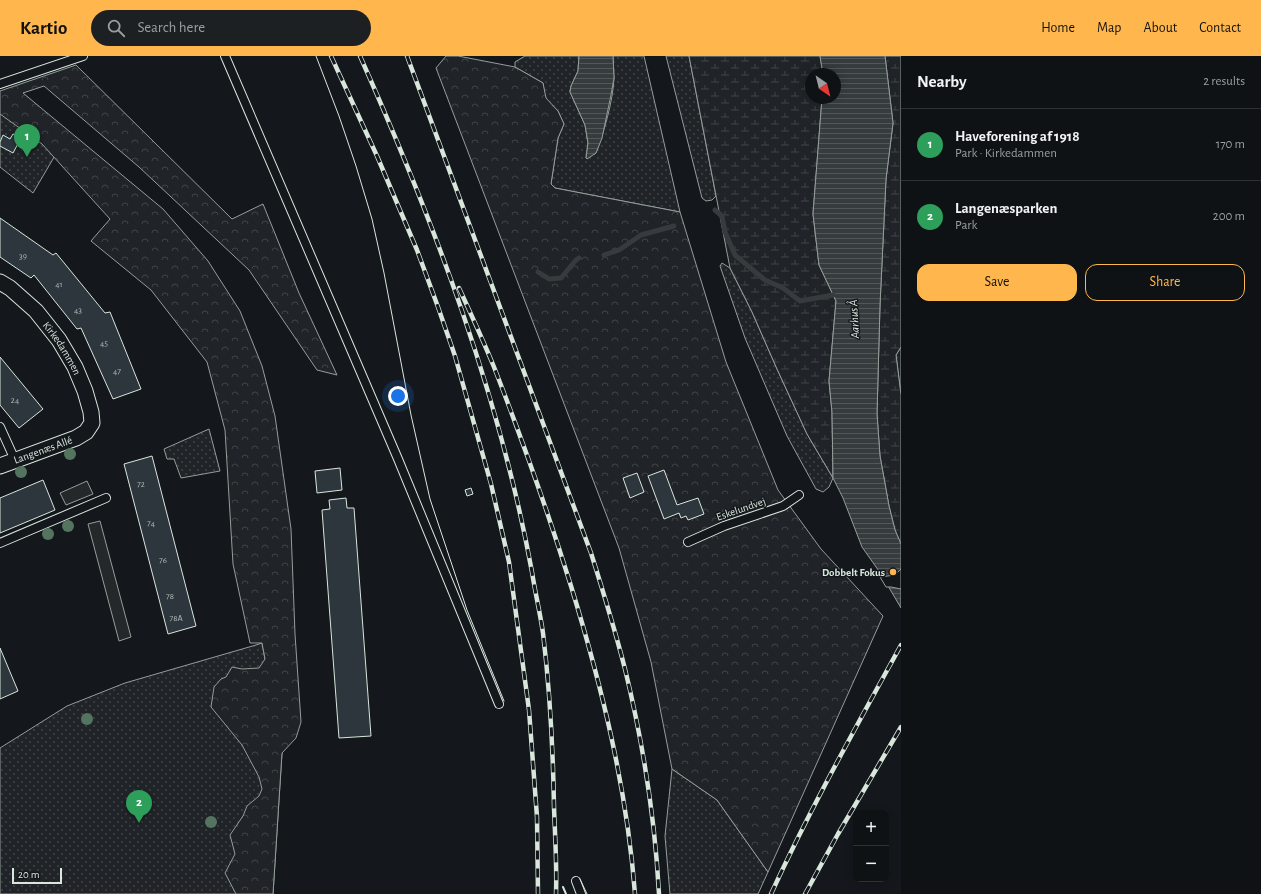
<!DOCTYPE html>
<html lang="en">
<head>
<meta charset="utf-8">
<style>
	body { margin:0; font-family:"Alegreya Sans",sans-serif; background:#1d2022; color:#f1f3f6 }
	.controls { position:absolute; right:12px; bottom:12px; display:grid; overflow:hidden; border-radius:8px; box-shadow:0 2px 10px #0003 }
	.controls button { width:36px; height:36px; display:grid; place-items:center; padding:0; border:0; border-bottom:1px solid #2f3234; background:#0f1215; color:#f1f3f6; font:20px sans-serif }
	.compass { position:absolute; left:805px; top:12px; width:36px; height:36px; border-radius:50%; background:#0f1215; box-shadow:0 2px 10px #0003; rotate:145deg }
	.scale { position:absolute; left:12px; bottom:10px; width:50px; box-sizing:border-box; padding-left:4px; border:2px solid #d8e6dc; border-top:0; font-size:11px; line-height:14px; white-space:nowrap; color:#d8e6dc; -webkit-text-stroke:3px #14181c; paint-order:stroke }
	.you { position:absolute; left:398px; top:340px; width:14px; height:14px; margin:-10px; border:3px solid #fff; border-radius:50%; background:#1a73e8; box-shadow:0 0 0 6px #1a73e833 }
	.badge { display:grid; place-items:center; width:26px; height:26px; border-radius:50%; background:#ffb74d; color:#fff; font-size:13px; font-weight:700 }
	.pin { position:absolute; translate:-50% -33px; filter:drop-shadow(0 1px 2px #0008) }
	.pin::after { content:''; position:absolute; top:21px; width:14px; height:12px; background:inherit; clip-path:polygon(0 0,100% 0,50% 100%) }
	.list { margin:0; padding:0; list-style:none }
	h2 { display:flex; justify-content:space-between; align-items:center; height:52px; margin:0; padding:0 16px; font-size:17px }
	h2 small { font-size:13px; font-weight:400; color:#9b9ea0 }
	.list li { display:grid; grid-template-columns:26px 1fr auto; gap:12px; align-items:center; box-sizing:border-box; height:72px; padding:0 16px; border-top:1px solid #2f3234 }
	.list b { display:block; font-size:15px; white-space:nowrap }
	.list p { margin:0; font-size:13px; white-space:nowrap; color:#9b9ea0 }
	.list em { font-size:13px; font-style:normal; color:#9b9ea0 }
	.actions { display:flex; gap:8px; padding:12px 16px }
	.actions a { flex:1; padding:9px 0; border:1px solid #ffb74d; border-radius:12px; text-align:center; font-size:14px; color:#ffb74d }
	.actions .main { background:#ffb74d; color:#111 }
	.icon { flex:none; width:22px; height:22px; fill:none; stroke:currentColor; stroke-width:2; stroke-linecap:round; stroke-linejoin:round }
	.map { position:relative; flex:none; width:901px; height:838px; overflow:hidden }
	header { display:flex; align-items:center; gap:24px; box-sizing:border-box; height:56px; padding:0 20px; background:#ffb74d; color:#111 }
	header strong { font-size:19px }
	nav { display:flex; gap:22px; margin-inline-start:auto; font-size:14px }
	.search { width:280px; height:36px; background:#1d2022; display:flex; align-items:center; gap:10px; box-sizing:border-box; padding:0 14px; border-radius:22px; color:#9b9ea0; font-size:15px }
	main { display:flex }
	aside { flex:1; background:#0f1215 }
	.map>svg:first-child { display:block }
	.green { fill:url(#green-dots); stroke:#939e99 }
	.forest { fill:url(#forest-crowns); stroke:#939e99 }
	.wetland { fill:url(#wetland-marsh); stroke:#939e99 }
	.parking { fill:#24282b; stroke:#939e99 }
	.water { fill:url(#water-rules); stroke:#939e99 }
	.pier { fill:#14181c; stroke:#939e99 }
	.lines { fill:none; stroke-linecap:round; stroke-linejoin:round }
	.stream { stroke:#363b3e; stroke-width:5 }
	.building { fill:#2c363c; stroke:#d8e6dc }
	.service-casing { stroke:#d8e6dc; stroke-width:10 }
	.minor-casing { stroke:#d8e6dc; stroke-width:17 }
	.service { stroke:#14181c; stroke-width:8 }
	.minor { stroke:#14181c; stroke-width:15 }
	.tram { stroke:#d8e6dc; stroke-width:1 }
	.rail-casing { stroke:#d8e6dc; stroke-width:4.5 }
	.rail { stroke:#14181c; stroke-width:3; stroke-dasharray:9; stroke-linecap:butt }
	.wall { stroke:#d8e6dc; stroke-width:2 }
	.tree { fill:#55745f }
	.poi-dot { fill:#ffb74d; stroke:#14181c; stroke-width:1.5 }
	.labels { text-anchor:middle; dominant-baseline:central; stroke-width:3; stroke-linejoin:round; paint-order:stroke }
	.number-label { font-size:9px; fill:#adbab4 }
	.street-label { font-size:11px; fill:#d8e6dc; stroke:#14181c }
	.poi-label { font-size:11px; font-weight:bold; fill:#d8e6dc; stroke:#14181c; text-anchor:end }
	.water-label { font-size:12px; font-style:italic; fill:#d8e6dc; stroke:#14181c }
</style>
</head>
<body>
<header>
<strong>Kartio</strong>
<div class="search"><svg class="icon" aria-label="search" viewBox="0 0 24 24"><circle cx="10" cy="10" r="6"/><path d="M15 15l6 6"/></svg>Search here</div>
<nav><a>Home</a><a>Map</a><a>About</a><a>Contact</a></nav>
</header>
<main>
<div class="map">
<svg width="901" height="838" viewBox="0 0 901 838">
	<defs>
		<pattern id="green-dots" width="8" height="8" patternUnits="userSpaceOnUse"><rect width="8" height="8" fill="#202428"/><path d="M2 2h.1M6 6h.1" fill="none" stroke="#404447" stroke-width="1.8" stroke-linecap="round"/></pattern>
		<pattern id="forest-crowns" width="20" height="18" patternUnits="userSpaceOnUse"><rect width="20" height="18" fill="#202428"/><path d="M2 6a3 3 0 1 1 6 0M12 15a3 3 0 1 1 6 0" fill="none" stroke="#404447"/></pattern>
		<pattern id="wetland-marsh" width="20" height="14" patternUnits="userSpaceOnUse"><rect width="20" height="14" fill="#202428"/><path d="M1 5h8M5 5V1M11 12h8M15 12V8" fill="none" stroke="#404447"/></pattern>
		<pattern id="water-rules" width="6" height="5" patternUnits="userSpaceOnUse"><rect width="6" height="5" fill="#363b3e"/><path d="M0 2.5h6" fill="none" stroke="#525759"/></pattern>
	</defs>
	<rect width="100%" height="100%" fill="#14181c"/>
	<g class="green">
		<path d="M525 0H579L578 15 571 30 570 36 585 69 588 87 586 102 596 97C604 76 613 45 614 22 614 15 613 7 613 0H644L680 156 555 132 551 128 558 82 564 68 558 55 545 42 543 27 515 11V6Z"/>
		<path d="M666 0H689L716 140 712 144 706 145 702 142Z"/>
		<path d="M0 55 60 91 33 137 0 111Z"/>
		<path d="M722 207 730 212 752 256 777 313 807 378 833 422 829 431 823 436 816 433 787 380 745 282 720 210Z"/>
		<path d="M209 373 220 415 181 422 174 403H167L164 393Z"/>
		<path d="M262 587 282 697 273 838H0V692L67 650 125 627 256 589Z"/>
		<path d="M672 713 717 744 768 816 758 838H670L665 780Z"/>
	</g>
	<g class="forest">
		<path d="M446 0H458L515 11 543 27 546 42 558 55 564 68 558 82 551 128 555 132 680 156 726 306 778 434 821 493 883 560 768 816 717 744 672 713 651 606 619 492 436 12Z"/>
		<path d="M76 9 232 163 263 148 299 237 337 319 317 314 249 214 139 111 44 30 23 37 163 153 208 205 240 255 262 310 275 360 291 473 295 578 301 666 296 682 282 697 273 838H236L225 817 235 798 230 779 243 760 247 750 259 740 262 733 259 721 242 689 211 651 214 631 221 623 226 621 232 611 242 613 259 612 265 603 262 587H250L233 508 225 374 207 306 151 234 91 185 110 163 42 88 0 58V35Z"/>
		<path d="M901 291V339L896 299Z"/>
	</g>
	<g class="wetland">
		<path d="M689 0H820L823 18H811V42H822L813 158 819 209 836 245 829 325 832 356 833 422 807 378 777 313 752 256 730 212Z"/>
		<path d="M885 0H901V291L896 299 901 339V488L895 474 889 450 880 400 877 358 880 249 886 123 893 67Z"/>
	</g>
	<g class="parking">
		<path d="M87 425 93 438 66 449 60 437Z"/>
		<path d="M100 465 131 581 119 585 88 468Z"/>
	</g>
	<g class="water">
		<path d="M579 0H613L614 22 611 39 602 82 596 97 587 103 586 102 588 87 585 69 570 36 571 30 578 15Z"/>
		<path d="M820 0H885L893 67 886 123 880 249 877 358 880 400 889 450 895 474 901 488V552L881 518 862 491 843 442 833 422 832 356 829 325 836 245 819 209 813 158 822 42H835V18H823Z"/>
	</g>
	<path class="pier" d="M901 513V533L891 531H886L880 521 895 519Z"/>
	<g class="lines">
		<g class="stream">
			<path d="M715 154 722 160 725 176 735 199 765 224 783 232 800 245 833 239"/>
			<path d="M604 199 619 194 641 179 674 170"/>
			<path d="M538 216 549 223 561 222 576 204 579 202"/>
		</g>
	</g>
	<g class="building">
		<path d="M13 78 21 82 13 97 0 90V86L3 79 10 83Z"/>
		<path d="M0 162 53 199 56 197 105 257 110 256 141 333 113 343 81 272 77 273 34 219 31 222 0 201Z"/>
		<path d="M0 301 43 353 19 372 0 349Z"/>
		<path d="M152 400 196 570 168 578 124 408Z"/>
		<path d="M340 412 342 434 317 437 315 415Z"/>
		<path d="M664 414 677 449 698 442 704 458 688 464 686 460 681 462 679 457 664 463 648 420Z"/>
		<path d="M637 417 644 436 630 442 623 422Z"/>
		<path d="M43 424 55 454 0 477V442Z"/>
		<path d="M471 432 473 438 467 440 465 434Z"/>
		<path d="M346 442 347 452H354L371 680 339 682 322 454 330 453 329 444Z"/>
		<path d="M0 592 18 635 0 643Z"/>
	</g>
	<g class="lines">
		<g class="service-casing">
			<g id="service">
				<path d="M225 0 398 403 499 648"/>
				<path d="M0 28 83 0"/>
				<path d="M0 371 15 404"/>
				<path d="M688 486 724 470 783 450 799 439"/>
				<path d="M0 487 106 442"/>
				<path d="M576 825 581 838"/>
			</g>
		</g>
		<g class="minor-casing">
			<g id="minor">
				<path id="s1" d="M0 226 10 232 36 255 59 284 75 311 85 335 91 356 92 367 86 376 76 382 0 410"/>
			</g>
		</g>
		<use href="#service" class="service"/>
		<use href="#minor" class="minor"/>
		<g class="tram">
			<path d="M316 0 339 60 356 110 372 163 384 217 411 359 430 443 467 554 504 645"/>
			<path d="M580 823 587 838"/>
		</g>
		<g class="rail-casing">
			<g id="rail">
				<path d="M331 0 377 100 417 194 438 251 455 300 491 428 509 506 529 654 537 761 538 838"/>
				<path d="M360 0C434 166 499 337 532 516 535 536 540 556 543 577 550 635 553 692 554 751 555 780 557 809 556 838"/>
				<path d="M407 0 591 497C603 535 615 574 625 613 643 687 655 762 659 838"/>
				<path d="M459 232C471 258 483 284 494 311 522 383 548 456 571 530 602 631 627 733 635 838"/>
				<path d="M771 838C810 753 856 671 901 589"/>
				<path d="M805 838 838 778 901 671"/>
			</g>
		</g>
		<use href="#rail" class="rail"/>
		<path class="wall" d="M563 831 566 838"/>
	</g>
	<g class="tree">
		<circle cx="70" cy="398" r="6"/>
		<circle cx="21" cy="416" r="6"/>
		<circle cx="68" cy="470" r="6"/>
		<circle cx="48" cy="478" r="6"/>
		<circle cx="87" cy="663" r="6"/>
		<circle cx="211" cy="766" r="6"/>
	</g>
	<circle class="poi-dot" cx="893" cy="516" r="4"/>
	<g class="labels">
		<g class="number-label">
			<text x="23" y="200">39</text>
			<text x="59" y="228">41</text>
			<text x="78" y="254">43</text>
			<text x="104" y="287">45</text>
			<text x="117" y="315">47</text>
			<text x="15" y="344">24</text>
			<text x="141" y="428">72</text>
			<text x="151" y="467">74</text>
			<text x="163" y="504">76</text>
			<text x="170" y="540">78</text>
			<text x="176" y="562">78A</text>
		</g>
		<g class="street-label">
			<text stroke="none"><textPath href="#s1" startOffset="92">Kirkedammen</textPath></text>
			<text transform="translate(43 394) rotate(-20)">Langenæs Allé</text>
			<text transform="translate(741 453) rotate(-19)">Eskelundvej</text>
		</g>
		<g class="poi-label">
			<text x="885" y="516">Dobbelt Fokus</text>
		</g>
		<g class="water-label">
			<text transform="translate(854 263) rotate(-93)">Aarhus Å</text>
		</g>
	</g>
</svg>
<div class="controls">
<button>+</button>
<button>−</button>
</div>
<svg class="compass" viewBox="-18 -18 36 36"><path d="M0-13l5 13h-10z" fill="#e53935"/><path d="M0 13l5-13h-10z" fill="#9b9ea0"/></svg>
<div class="scale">20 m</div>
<div class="you"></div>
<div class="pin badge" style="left:27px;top:101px;background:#2e9e5b">1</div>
<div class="pin badge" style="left:139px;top:767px;background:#2e9e5b">2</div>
</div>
<aside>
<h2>Nearby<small>2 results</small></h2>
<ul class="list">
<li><span class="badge" style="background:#2e9e5b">1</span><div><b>Haveforening af 1918</b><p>Park · Kirkedammen</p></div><em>170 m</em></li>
<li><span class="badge" style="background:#2e9e5b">2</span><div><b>Langenæsparken</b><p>Park</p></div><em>200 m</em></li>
</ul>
<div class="actions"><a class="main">Save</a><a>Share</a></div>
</aside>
</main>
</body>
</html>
